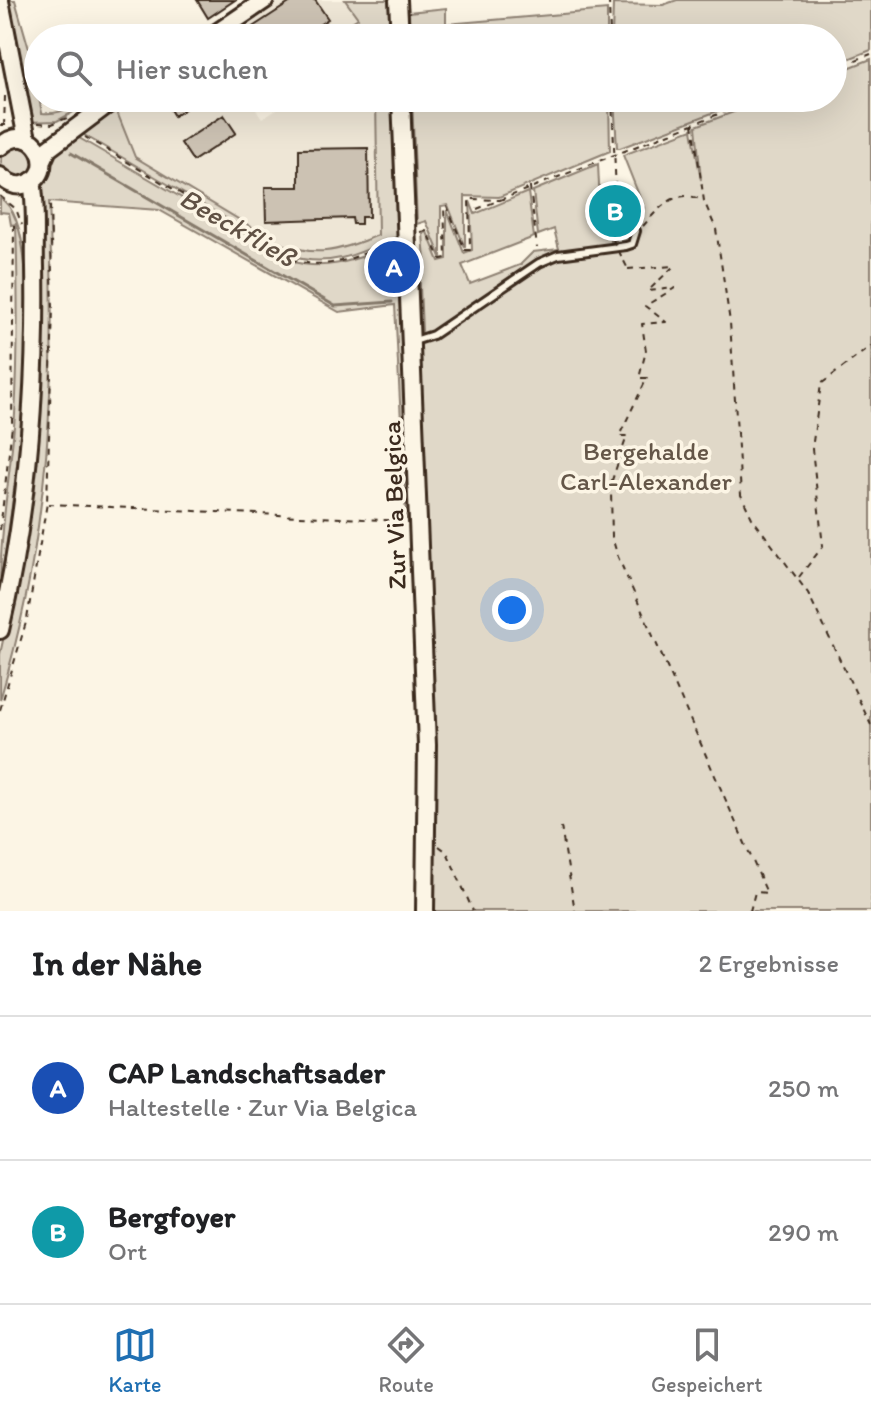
<!DOCTYPE html>
<html lang="de">
<head>
<meta charset="utf-8">
<style>
	body { margin:0; font-family:Itim,sans-serif; background:#f6f6f6; color:#202124 }
	.you { position:absolute; left:512px; top:610px; width:28px; height:28px; margin:-20px; border:6px solid #fff; border-radius:50%; background:#1a73e8; box-shadow:0 0 0 12px #1a73e833 }
	.badge { display:grid; place-items:center; width:52px; height:52px; border-radius:50%; background:#1f6fb2; color:#fff; font-size:26px; font-weight:700 }
	.pin { position:absolute; translate:-50% -50%; border:4px solid #fff; box-shadow:0 2px 8px #0006 }
	.list { margin:0; padding:0; list-style:none }
	h2 { display:flex; justify-content:space-between; align-items:center; height:104px; margin:0; padding:0 32px; font-size:34px }
	h2 small { font-size:26px; font-weight:400; color:#757577 }
	.list li { display:grid; grid-template-columns:52px 1fr auto; gap:24px; align-items:center; box-sizing:border-box; height:144px; padding:0 32px; border-top:2px solid #e0e0e0 }
	.list b { display:block; font-size:30px; white-space:nowrap }
	.list p { margin:0; font-size:26px; white-space:nowrap; color:#757577 }
	.list em { font-size:26px; font-style:normal; color:#757577 }
	.icon { flex:none; width:44px; height:44px; fill:none; stroke:currentColor; stroke-width:2; stroke-linecap:round; stroke-linejoin:round }
	.map { position:relative; flex:none; width:871px; height:911px; overflow:hidden }
	.search { position:absolute; background:#fff; box-shadow:0 8px 32px #0002; left:24px; right:24px; top:24px; height:88px; display:flex; align-items:center; gap:20px; box-sizing:border-box; padding:0 28px; border-radius:44px; color:#757577; font-size:30px }
	.sheet { height:392px; background:#fff }
	nav { display:flex; justify-content:space-around; align-items:center; box-sizing:border-box; height:112px; border-top:2px solid #e0e0e0; background:#fff; font-size:22px; color:#757577 }
	nav a { display:grid; justify-items:center; gap:4px }
	nav .on { color:#1f6fb2 }
	.map>svg:first-child { display:block }
	.built { fill:#eee6d6 }
	.green { fill:#e0d8c8; stroke:#8e8173; stroke-width:2 }
	.lines { fill:none; stroke-linecap:round; stroke-linejoin:round }
	.stream { stroke:#85796b; stroke-width:3 }
	.building { fill:#ccc2b3; stroke:#3b2a1e; stroke-width:2 }
	.lane-casing { stroke:#3b2a1e; stroke-width:12 }
	.secondary-casing { stroke:#3b2a1e; stroke-width:22 }
	.path { stroke:#3b2a1e; stroke-width:2; stroke-dasharray:6 6; stroke-linecap:butt }
	.lane { stroke:#fcf5e5; stroke-width:6 }
	.secondary { stroke:#fcf5e5; stroke-width:16 }
	.path-bridge { stroke:#3b2a1e; stroke-width:2; stroke-dasharray:6 6; stroke-linecap:butt }
	.labels { text-anchor:middle; dominant-baseline:central; stroke-width:7; stroke-linejoin:round; paint-order:stroke }
	.park-label { font-size:26px; fill:#645648; stroke:#fcf5e5 }
	.street-label { font-size:26px; fill:#3b2a1e; stroke:#fcf5e5 }
	.water-label { font-size:28px; font-style:italic; fill:#605144; stroke:#fcf5e5 }
</style>
</head>
<body>
<div class="map">
<svg width="871" height="911" viewBox="0 0 871 911">
	<rect width="100%" height="100%" fill="#fcf5e5"/>
	<filter id="ink" filterUnits="userSpaceOnUse"><feTurbulence type="fractalNoise" baseFrequency=".0125" numOctaves="2"/><feDisplacementMap in="SourceGraphic" scale="16" xChannelSelector="R" yChannelSelector="G"/><feConvolveMatrix kernelMatrix="1 2 1 2 8 2 1 2 1" color-interpolation-filters="sRGB"/></filter>
	<g filter="url(#ink)">
		<g class="built">
			<path d="M279 0H345L358 17 327 38H234L241 27Z"/>
			<path d="M124 98H248L262 118 285 104 327 98H376L378 235 325 254 294 250 273 240 135 157 114 105Z"/>
		</g>
		<g class="green">
			<path d="M7 0H15L31 56 42 113C68 116 76 98 99 98L57 121 26 122Z"/>
			<path d="M345 0H394L397 38H327L358 18Z"/>
			<path d="M677 0H871V50L833 65V38H612L613 4 663 5Z"/>
			<path d="M446 8V24L607 10V38H410L409 12Z"/>
			<path d="M871 59V911H428L417 337 422 331 419 263 425 262 423 233 427 232 439 261 447 259V210L464 253 472 250 470 201 475 214 528 192 534 237 462 265 470 284 520 265 533 252 559 249 554 229 538 235 533 191 598 164 600 206 610 226 611 241 616 240V223L638 218 644 208 623 155 692 129 701 180 696 126 771 98H833V74Z"/>
			<path d="M376 98H399V236C363 252 330 269 290 256L79 132 115 107 135 157 273 240C313 259 338 252 378 235Z"/>
			<path d="M412 98H609L610 151 499 197 465 196V248L448 205 441 206V257L426 221 417 224Z"/>
			<path d="M614 98H749V99L620 148H617Z"/>
			<path d="M74 135 290 261C330 273 360 257 397 244L410 519H406L395 305 339 312 159 210 49 202C57 375 50 534 0 700V654L21 558 38 192 48 158Z"/>
			<circle cx="18" cy="162" r="17"/>
			<path d="M0 198C55 228 11 524 0 584 0 527 11 471 15 414 19 351 18 288 16 224L11 225 9 213 0 212Z"/>
		</g>
		<g class="lines">
			<path class="stream" d="M71 153 335 306 392 302"/>
		</g>
		<g class="building">
			<path d="M197 0H235L208 18Z"/>
			<path d="M294 0H315L328 19 299 38H253L248 30Z"/>
			<path d="M163 98H201L174 116Z"/>
			<path d="M224 115 236 133 193 161 181 143Z"/>
			<path d="M368 148 369 217H361V224H353L352 218 266 221 265 187H299V149Z"/>
		</g>
		<g class="lines">
			<g class="lane-casing">
				<path id="lane" d="M411 342 433 335 539 263 558 255 626 246 632 244 636 231"/>
			</g>
			<g class="secondary-casing">
				<g id="secondary">
					<path d="M398 0 400 38"/>
					<path d="M0 1 27 139"/>
					<path d="M209 38 265 0"/>
					<path d="M401 98 427 745 425 911"/>
					<path d="M0 147C34 115 63 176 23 185 14 187 7 182 0 176"/>
					<path d="M43 160 48 149 116 98"/>
					<path d="M0 630C28 511 37 389 35 267 34 238 37 209 32 181"/>
				</g>
			</g>
			<g class="path">
				<path d="M609 0 610 38"/>
				<path d="M833 69 871 54"/>
				<path d="M612 98 617 218 610 209 613 239"/>
				<path d="M38 123 52 124 67 118"/>
				<path d="M693 124 704 201 716 229 730 322 741 495 752 518 808 593 871 725"/>
				<path d="M0 125H12"/>
				<path d="M4 126 5 96"/>
				<path d="M85 137 293 260C330 271 358 256 392 242"/>
				<path d="M530 187 537 248"/>
				<path d="M0 196 16 209 22 225"/>
				<path d="M477 209 759 98"/>
				<path d="M643 226C659 208 677 186 703 201"/>
				<path d="M421 232 427 231 441 259 446 258 444 207 447 206 465 250H470L469 199 500 200"/>
				<path d="M628 269 674 266 648 291 675 288 645 306 666 322 642 324 646 351 639 378H647L619 436H627L608 492H611L612 537 618 557 767 893 755 892 750 911"/>
				<path d="M48 504 405 521"/>
				<path d="M0 530 12 426 14 225"/>
				<path d="M799 577 823 546 812 449 821 384 871 346"/>
				<path d="M0 710 27 619 47 503 53 308 50 204"/>
				<path d="M561 827 575 911"/>
				<path d="M439 846 447 852 473 911"/>
			</g>
			<use href="#lane" class="lane"/>
			<use href="#secondary" class="secondary"/>
			<path class="path-bridge" d="M613 240 628 269"/>
		</g>
	</g>
	<g class="labels">
		<g class="park-label">
			<text x="646" y="451">Bergehalde<tspan x="646" dy="30">Carl-Alexander</tspan></text>
		</g>
		<g class="street-label">
			<text transform="translate(394 505) rotate(-92)">Zur Via Belgica</text>
		</g>
		<g class="water-label">
			<text transform="translate(238 227) rotate(30)">Beeckfließ</text>
		</g>
	</g>
</svg>
<div class="you"></div>
<div class="pin badge" style="left:394px;top:267px;background:#1a4fb4">A</div>
<div class="pin badge" style="left:615px;top:211px;background:#0f9aa8">B</div>
<div class="search"><svg class="icon" aria-label="search" viewBox="0 0 24 24"><circle cx="10" cy="10" r="6"/><path d="M15 15l6 6"/></svg>Hier suchen</div>
</div>
<section class="sheet">
<h2>In der Nähe<small>2 Ergebnisse</small></h2>
<ul class="list">
<li><span class="badge" style="background:#1a4fb4">A</span><div><b>CAP Landschaftsader</b><p>Haltestelle · Zur Via Belgica</p></div><em>250 m</em></li>
<li><span class="badge" style="background:#0f9aa8">B</span><div><b>Bergfoyer</b><p>Ort</p></div><em>290 m</em></li>
</ul>
</section>
<nav>
<a class="on"><svg class="icon" aria-label="map" viewBox="0 0 24 24"><path d="M3 6l6-2 6 2 6-2v14l-6 2-6-2-6 2zM9 4v14M15 6v14"/></svg>Karte</a>
<a><svg class="icon" aria-label="directions" viewBox="0 0 24 24"><path d="M12 3l9 9-9 9-9-9zM9 14v-3h6M13 9l2 2-2 2"/></svg>Route</a>
<a><svg class="icon" aria-label="saved" viewBox="0 0 24 24"><path d="M7 4h10v16l-5-4-5 4z"/></svg>Gespeichert</a>
</nav>
</body>
</html>
